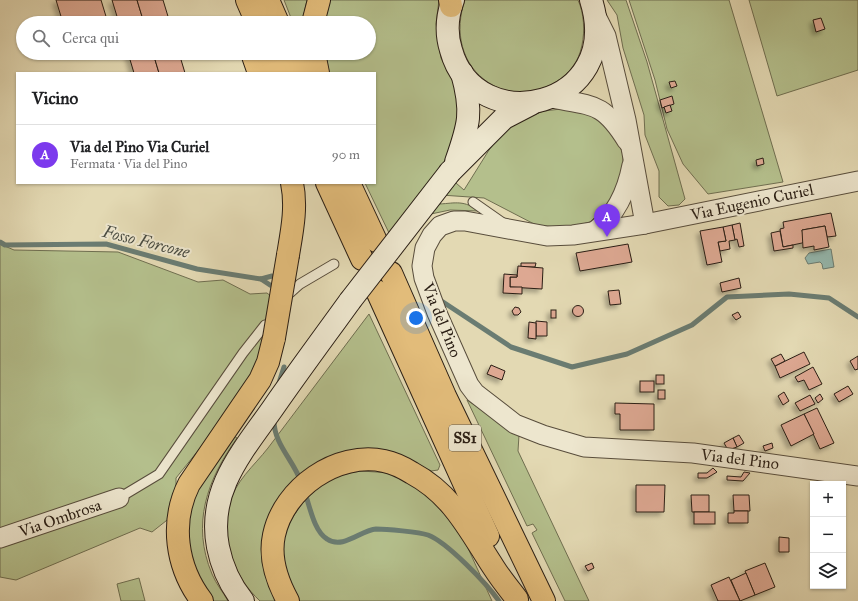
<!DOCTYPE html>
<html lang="it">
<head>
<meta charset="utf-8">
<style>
	body { margin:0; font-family:"IM FELL Great Primer",serif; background:#f6f6f6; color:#202124 }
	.controls { position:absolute; right:12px; bottom:12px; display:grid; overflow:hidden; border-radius:0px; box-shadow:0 1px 3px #0004 }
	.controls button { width:36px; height:36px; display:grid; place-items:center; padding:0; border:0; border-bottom:1px solid #e0e0e0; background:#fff; color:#202124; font:20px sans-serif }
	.you { position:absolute; left:416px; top:318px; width:14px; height:14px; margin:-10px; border:3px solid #fff; border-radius:50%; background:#1a73e8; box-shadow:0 0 0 6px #1a73e833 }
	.badge { display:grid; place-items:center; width:26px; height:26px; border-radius:50%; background:#7c3aed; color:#fff; font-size:13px; font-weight:700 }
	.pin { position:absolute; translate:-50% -33px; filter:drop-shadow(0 1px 2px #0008) }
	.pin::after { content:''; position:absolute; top:21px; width:14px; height:12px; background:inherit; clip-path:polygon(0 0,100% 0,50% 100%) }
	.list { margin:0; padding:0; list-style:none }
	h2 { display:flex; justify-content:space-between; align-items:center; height:52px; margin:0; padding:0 16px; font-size:17px }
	h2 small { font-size:13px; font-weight:400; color:#757577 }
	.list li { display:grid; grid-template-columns:26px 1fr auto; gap:12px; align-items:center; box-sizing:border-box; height:60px; padding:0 16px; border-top:1px solid #e0e0e0 }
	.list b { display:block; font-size:15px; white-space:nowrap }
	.list p { margin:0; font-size:13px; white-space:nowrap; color:#757577 }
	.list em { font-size:13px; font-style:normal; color:#757577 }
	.icon { flex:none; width:22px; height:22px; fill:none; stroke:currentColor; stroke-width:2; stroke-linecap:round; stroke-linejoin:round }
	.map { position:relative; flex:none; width:858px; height:601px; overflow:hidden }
	.search { position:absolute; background:#fff; box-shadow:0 1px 3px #0004; left:16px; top:16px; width:360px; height:44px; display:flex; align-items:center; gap:10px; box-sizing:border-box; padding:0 14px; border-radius:22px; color:#757577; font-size:15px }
	.panel { position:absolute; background:#fff; box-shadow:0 1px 3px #0004; left:16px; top:72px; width:360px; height:112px; border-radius:0px }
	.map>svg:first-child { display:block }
	.green { fill:#b4bf8c; stroke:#6f6e50 }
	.water { fill:#95bab1; stroke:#6a7c72 }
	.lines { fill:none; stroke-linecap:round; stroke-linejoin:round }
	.stream { stroke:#6a7c72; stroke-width:5 }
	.building { fill:#dda892; stroke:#2a1e14; filter:url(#shadow) }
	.lane-casing { stroke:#584d3c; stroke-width:11 }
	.street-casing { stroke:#584d3c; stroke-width:21 }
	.secondary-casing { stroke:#2a1e14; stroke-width:24 }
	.highway-casing { stroke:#2a1e14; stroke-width:24 }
	.lane { stroke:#ede6ce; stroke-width:9 }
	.street { stroke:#ede6ce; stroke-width:19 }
	.secondary { stroke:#ede6ce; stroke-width:22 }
	.highway { stroke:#e2bc7a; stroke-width:22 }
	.secondary-bridge-casing { stroke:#2a1e14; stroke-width:24; stroke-linecap:butt }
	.highway-bridge-casing { stroke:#2a1e14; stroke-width:24; stroke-linecap:butt }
	.secondary-bridge { stroke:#ede6ce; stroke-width:22 }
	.highway-bridge { stroke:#e2bc7a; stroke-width:22 }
	.labels { text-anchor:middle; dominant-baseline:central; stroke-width:4; stroke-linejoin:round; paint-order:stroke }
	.shield { fill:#ede6ce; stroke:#645a4c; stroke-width:1 }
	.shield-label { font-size:15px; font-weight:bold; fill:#2a1e14 }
	.street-label { font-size:16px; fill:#2a1e14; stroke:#ede6ce }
	.water-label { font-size:17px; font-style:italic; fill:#4a4d43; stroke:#ede6ce }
</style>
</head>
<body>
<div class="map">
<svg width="858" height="601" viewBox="0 0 858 601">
	<defs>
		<filter id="shadow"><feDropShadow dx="-3.5" dy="3.5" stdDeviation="2" flood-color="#0004"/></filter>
	</defs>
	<rect width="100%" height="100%" fill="#e3d9b3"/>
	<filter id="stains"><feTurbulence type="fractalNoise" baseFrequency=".005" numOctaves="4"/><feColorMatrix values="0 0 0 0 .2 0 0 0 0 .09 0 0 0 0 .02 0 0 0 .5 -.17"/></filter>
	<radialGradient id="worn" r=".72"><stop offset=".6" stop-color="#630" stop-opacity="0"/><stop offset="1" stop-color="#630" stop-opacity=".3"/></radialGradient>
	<g class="green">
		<path d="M284 0H307L302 23H293Z"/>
		<path d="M325 0H439L436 24 441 58 463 100 458 145 440 169 464 190 489 150 509 124 544 111 561 109 595 112 617 136 623 155V175L615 199 601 211 590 222 567 228 536 225 484 198 441 195 440 204C455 203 465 200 478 211L450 210 426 215 390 235 365 183H375V73H328L322 53H369V23H320Z"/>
		<path d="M465 0H578C584 13 585 31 582 45 576 78 541 96 509 92 502 91 495 86 489 83 461 65 454 31 465 0Z"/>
		<path d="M607 0H626L647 62 685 199 679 205 668 206 659 197V171L645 135 644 115 623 48 617 15Z"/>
		<path d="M629 0H729L783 182 708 194 683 164 667 129 655 80Z"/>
		<path d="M749 0H858V70L777 96Z"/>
		<path d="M0 244 14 250 118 252 198 282 223 280 250 294 267 293 277 301 258 376 176 478V513L152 532 140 528 16 580 0 577Z"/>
		<path d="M369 314 440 465 438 470 431 471 383 450 360 449 338 453 308 469 287 487 272 510 278 601H260C234 577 221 540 229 505 235 481 254 466 268 448 302 403 335 359 369 314Z"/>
		<path d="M467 400 519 435 518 451 589 601H565L532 533 537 530 533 524 527 526Z"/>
		<path d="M231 434 237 438C207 480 191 524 212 574 216 584 223 592 228 601H210L185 544 191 496Z"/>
		<path d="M361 471 391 473 428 495 462 535 492 601H298C293 588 285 574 283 560 278 533 299 502 321 486 333 477 346 473 361 471Z"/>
		<path d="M139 578 145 601H121L117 584Z"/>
	</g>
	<path class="water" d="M831 249 834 267 823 269 822 264 820 262 808 264 805 258 809 253Z"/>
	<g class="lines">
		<g class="stream">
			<path d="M0 242 5 245 106 244 197 269 261 279 272 276"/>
			<path d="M261 279 270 285"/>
			<path d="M443 302 511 347 572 367 627 354 692 325 727 297 789 294 829 298 858 317"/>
			<path d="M279 383 284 367"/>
			<path d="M274 421C274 444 294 461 301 482"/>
			<path d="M305 493C310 507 314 531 327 539 343 550 361 530 376 529 386 529 419 532 428 535 447 542 487 584 499 601"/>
		</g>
	</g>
	<g class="building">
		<path d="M56 0H101L108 23H63Z"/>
		<path d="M112 0H137L144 23H119Z"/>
		<path d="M137 0H163L170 23H144Z"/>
		<path d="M821 18 825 29 816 32 813 20Z"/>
		<path d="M128 53H153L159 73H134Z"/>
		<path d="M153 53H179L185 73H159Z"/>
		<path d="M675 81 677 86 671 88 669 82Z"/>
		<path d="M672 96 674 104 662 108 660 100Z"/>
		<path d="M670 105 672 111 666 113 664 107Z"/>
		<path d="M763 158 764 164 757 166 756 160Z"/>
		<path d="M831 213 836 236 827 237 825 226 802 230 804 241 802 243 783 247 780 229 784 228 783 222Z"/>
		<path d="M740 223 744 246 739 247 737 239 735 240 732 225Z"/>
		<path d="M732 225 735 240 729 241 730 249 720 251 718 242 726 241 723 227Z"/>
		<path d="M825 226 829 247 814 250V246L803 248 802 230Z"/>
		<path d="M723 227 726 241 718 242 722 262 707 265 700 231Z"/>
		<path d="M780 231 783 247 793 245V248L774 251 771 233Z"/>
		<path d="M628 244 632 262 580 271 576 253Z"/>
		<path d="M521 263H536L535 267H521Z"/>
		<path d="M518 266 543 268 542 289 510 287V277H517Z"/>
		<path d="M504 274 517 275V277H510V287H522V294L503 293Z"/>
		<path d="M739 278 741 288 722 292 720 283Z"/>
		<path d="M619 290 621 304 610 305 608 291Z"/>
		<circle cx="578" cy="311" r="5.5"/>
		<path d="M515 307 519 308 521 312 518 315H514L512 311Z"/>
		<rect x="551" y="310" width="5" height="8"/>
		<path d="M738 312 741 317 736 320 732 315Z"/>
		<path d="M536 321 547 322V336H536Z"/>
		<path d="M529 322 536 323V339L528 338Z"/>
		<path d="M804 352 810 364 780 378 775 366Z"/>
		<path d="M781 354 785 361 775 366 771 359Z"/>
		<path d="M858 356V369L855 370 850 361Z"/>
		<path d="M491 365 505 371 502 380 487 374Z"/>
		<path d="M813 367 822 384 809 390 804 380 798 382 795 377Z"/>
		<rect x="656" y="375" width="8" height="9"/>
		<rect x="640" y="381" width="14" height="11"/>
		<path d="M848 386 853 394 839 402 834 394Z"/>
		<rect x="658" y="390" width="7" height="9"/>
		<path d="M784 392 789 401 783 405 778 396Z"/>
		<path d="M820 394 823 399 818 403 815 398Z"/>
		<path d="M810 395 815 404 800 411 795 403Z"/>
		<path d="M615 403 654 404V430H620V414H615Z"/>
		<path d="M817 408 834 443 820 449 804 414Z"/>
		<path d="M804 414 814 434 791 446 781 425Z"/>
		<path d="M739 435 744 443 737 447 733 438Z"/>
		<path d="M733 438 737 447 728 450 724 443Z"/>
		<path d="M772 443 773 448 765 451 763 446Z"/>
		<path d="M713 468 717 472 707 478H698V473H707Z"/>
		<path d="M744 472 750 473 743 481 727 480V476L741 477Z"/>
		<path d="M636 485H665L664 512H636Z"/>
		<path d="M691 495H709V512H692Z"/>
		<path d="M733 495H749L750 511H734Z"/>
		<path d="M734 511H748V523H728V513H734Z"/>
		<rect x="694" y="512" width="21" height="12"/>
		<path d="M779 537 789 538V552H779Z"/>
		<path d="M592 563 594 568 588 571 585 566Z"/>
		<path d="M765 563 775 587 755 595 745 571Z"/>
		<path d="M746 573 755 595 740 601 731 580Z"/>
		<path d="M729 577 740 601H718L711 585Z"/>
	</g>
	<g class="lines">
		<g class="lane-casing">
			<g id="lane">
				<path d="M473 202 503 223"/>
				<path d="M290 293 300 284 334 264"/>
				<path d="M119 498 159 474 243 353 265 325"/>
			</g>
		</g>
		<g class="street-casing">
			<g id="street">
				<path d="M596 16 606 36 626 120 645 224"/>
				<path d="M551 98C593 106 603 102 627 141"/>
				<path d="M858 181 645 224 573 235 547 236 465 221H454L440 226 432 235 425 248 422 266 424 278 437 313 469 385 475 393 515 424 543 435 584 447 693 453 858 476"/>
				<path d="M595 231C615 216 627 191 632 165"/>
				<path d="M0 538 119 498"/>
			</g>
		</g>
		<g class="secondary-casing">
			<g id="secondary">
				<path d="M453 0C447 16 446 34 451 50 476 141 625 108 591 0"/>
				<path d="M456 162C469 125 473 112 462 73"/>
				<path d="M450 172 504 118 531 104"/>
				<path d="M243 601C230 585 222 567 218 547 207 490 243 451 273 408 298 372 324 337 350 301"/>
			</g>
		</g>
		<g class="highway-casing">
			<g id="highway">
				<path d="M247 0 257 23"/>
				<path d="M268 0 278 23"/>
				<path d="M450 0 451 6"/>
				<path d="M313 23 319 0"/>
				<path d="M252 53 259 73"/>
				<path d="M270 53 279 73"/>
				<path d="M291 53 300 73"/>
				<path d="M314 53 318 73"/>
				<path d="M327 183 362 259"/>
				<path d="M349 183 376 241"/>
				<path d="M288 255C292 231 297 207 292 183"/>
				<path d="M391 273 445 396 544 601"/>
				<path d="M377 291 488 536"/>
				<path d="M202 601C176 567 170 522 189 484L260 380 268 362 274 338"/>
				<path d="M288 601C277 581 269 558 274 535 284 488 337 451 384 461 394 463 404 468 412 473 453 495 469 530 494 568 501 579 509 589 517 599"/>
			</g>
		</g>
		<use href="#lane" class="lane"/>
		<use href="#street" class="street"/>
		<use href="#secondary" class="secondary"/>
		<use href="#highway" class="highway"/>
		<g class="secondary-bridge-casing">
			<path id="secondary-bridge" d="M350 301 450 172"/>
		</g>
		<g class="highway-bridge-casing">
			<path id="highway-bridge" d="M274 338 288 255"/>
		</g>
		<use href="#secondary-bridge" class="secondary-bridge"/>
		<use href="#highway-bridge" class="highway-bridge"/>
	</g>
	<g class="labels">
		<rect class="shield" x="449" y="425" width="32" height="26" rx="3"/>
		<g class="shield-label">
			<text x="465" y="438">SS1</text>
		</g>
		<g class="street-label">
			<text transform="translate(752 202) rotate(-12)">Via Eugenio Curiel</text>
			<text transform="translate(442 320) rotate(68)">Via del Pino</text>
			<text transform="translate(740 459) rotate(7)">Via del Pino</text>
			<text transform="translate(60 518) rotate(-19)">Via Ombrosa</text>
		</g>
		<g class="water-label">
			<text transform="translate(146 242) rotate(14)">Fosso Forcone</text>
		</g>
	</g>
	<rect width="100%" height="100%" filter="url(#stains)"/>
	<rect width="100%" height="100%" fill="url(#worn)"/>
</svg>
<div class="controls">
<button>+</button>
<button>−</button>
<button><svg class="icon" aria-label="layers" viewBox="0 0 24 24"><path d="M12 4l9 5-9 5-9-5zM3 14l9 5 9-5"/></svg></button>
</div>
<div class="you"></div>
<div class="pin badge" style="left:607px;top:237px">A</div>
<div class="search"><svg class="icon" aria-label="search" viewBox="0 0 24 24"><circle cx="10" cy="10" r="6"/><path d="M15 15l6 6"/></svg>Cerca qui</div>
<section class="panel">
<h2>Vicino<small></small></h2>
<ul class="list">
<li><span class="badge">A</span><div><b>Via del Pino Via Curiel</b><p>Fermata · Via del Pino</p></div><em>90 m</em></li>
</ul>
</section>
</div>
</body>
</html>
